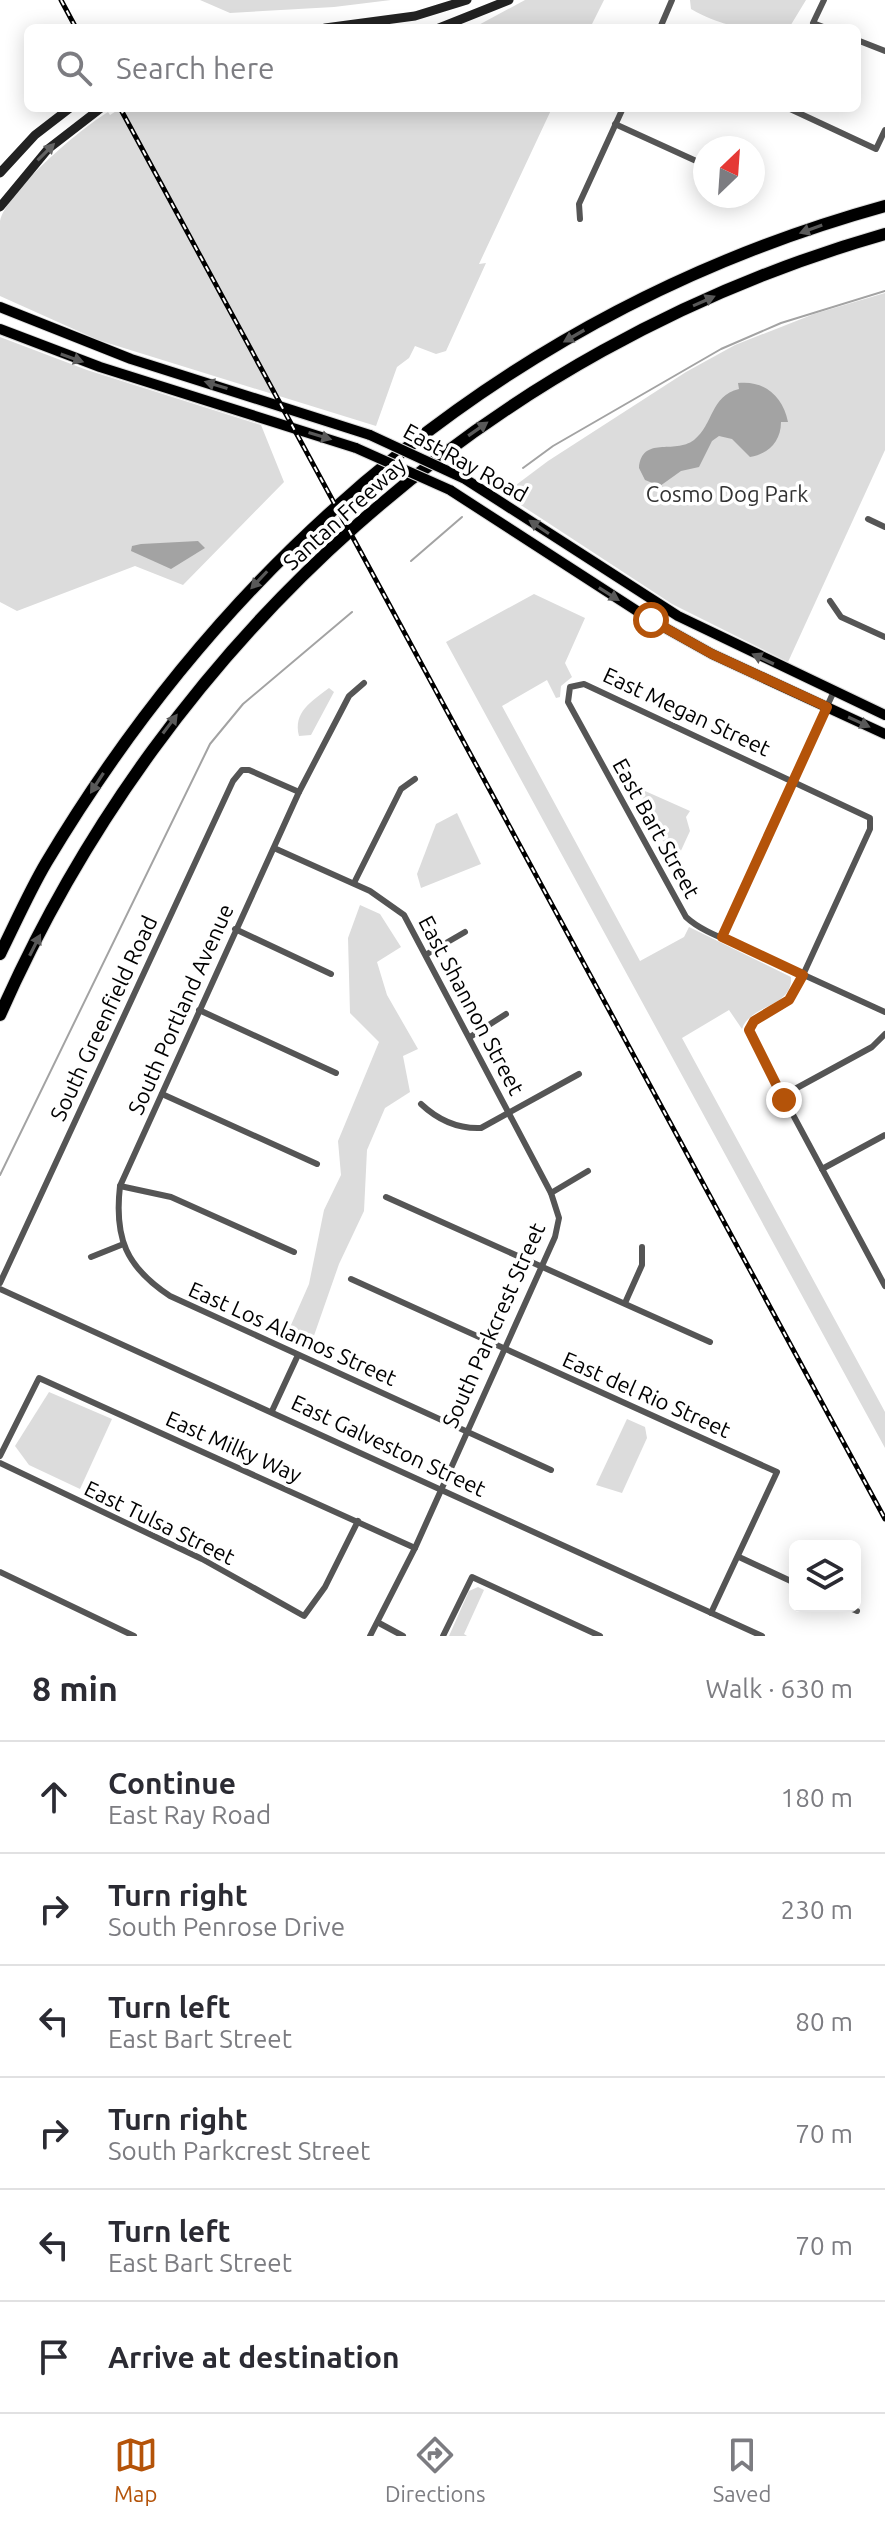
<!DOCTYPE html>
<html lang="en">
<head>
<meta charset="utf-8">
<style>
	body { margin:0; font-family:Ubuntu,sans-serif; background:#f2f2f3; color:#2b2b33 }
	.controls { position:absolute; right:24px; bottom:24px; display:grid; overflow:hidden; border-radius:12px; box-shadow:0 4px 20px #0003 }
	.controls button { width:72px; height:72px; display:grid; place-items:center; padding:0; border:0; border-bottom:2px solid #e1e1e2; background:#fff; color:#2b2b33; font:40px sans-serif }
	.compass { position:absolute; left:693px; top:136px; width:72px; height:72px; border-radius:50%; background:#fff; box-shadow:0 4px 20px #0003; rotate:25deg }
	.stop { position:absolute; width:24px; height:24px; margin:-18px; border:6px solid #b45309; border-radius:50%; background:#fff }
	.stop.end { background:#b45309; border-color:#fff; box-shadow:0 2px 8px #0008 }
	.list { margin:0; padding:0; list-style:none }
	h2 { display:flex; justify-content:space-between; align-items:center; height:104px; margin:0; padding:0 32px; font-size:34px }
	h2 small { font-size:26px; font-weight:400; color:#7c7c81 }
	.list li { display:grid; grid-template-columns:52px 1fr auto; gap:24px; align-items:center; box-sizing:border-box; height:112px; padding:0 32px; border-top:2px solid #e1e1e2 }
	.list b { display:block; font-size:30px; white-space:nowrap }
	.list p { margin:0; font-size:26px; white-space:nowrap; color:#7c7c81 }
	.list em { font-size:26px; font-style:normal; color:#7c7c81 }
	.icon { flex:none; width:44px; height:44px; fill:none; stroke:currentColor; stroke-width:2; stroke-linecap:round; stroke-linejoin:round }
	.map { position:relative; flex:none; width:885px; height:1636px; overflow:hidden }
	.search { position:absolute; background:#fff; box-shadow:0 4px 20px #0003; left:24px; right:24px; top:24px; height:88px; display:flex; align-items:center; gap:20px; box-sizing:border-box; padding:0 28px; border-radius:12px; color:#7c7c81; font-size:30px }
	.sheet { height:776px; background:#fff }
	nav { display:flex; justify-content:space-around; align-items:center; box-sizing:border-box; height:112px; border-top:2px solid #e1e1e2; background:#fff; font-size:22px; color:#7c7c81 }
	nav a { display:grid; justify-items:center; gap:4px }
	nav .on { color:#b45309 }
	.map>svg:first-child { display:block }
	.green { fill:#dcdcdc }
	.water { fill:#a3a3a3 }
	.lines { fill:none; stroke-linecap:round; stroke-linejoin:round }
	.stream { stroke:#a3a3a3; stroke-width:2 }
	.primary-casing { stroke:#dbdbdb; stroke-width:12 }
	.motorway-casing { stroke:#dbdbdb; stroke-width:14 }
	.minor { stroke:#555; stroke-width:6 }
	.secondary { stroke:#222; stroke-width:9 }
	.primary { stroke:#000; stroke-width:10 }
	.motorway { stroke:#000; stroke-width:12 }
	.rail-casing { stroke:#000; stroke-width:5 }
	.rail { stroke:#fff; stroke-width:2; stroke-dasharray:6; stroke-linecap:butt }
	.primary-bridge-casing { stroke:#dbdbdb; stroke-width:12; stroke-linecap:butt }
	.primary-bridge { stroke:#000; stroke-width:10 }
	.oneway { fill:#646464 }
	.oneway2 { fill:#595959 }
	.route { stroke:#b45309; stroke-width:10 }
	.labels { text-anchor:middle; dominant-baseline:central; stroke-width:7; stroke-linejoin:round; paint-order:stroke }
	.street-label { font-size:22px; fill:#000; stroke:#fff }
	.park-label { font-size:22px; fill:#333; stroke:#fff }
</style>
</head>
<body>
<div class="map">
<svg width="885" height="1636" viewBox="0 0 885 1636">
	<rect width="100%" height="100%" fill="#fff"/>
	<g class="green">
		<path d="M200 0H391L334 7 230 13Z"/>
		<path d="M525 0H604L590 28H473Z"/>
		<path d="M690 0H806L789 28C748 28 728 30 691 9Z"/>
		<path d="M121 108H552L479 264 486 263 446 351 436 354 415 346 409 358 397 367 376 426 98 340 0 296C0 273 0 243 0 221 8 190 80 129 108 112L110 115Z"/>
		<path d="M885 293V450L788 662 672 604 504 494 548 461 686 372 735 345 814 314Z"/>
		<path d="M0 337 87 370 261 425 284 482 183 585 135 566 17 611 0 602Z"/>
		<path d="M534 594 585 618 565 663 572 677 561 686 560 697 556 698 547 680 502 706 640 961 684 937 689 927 791 977C793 1008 750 1004 742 1029L729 1010 682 1038 885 1412V1448L446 642Z"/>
		<path d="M329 688 334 692 311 735 299 736C293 712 311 702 329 688Z"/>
		<path d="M645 791 690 811 686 817 690 831 673 868 663 853 664 842C649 823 636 816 645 791Z"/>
		<path d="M457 813 481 864 421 888 417 874 436 824Z"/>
		<path d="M360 905 380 914 401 947 377 962 387 995 418 1049 403 1056 410 1092 385 1108 367 1150 364 1211 339 1264 310 1347 287 1334 309 1284 324 1210 341 1175 338 1141 379 1042 350 1013 348 938Z"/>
		<path d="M49 1392 112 1419 80 1489 29 1465 15 1446Z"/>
		<path d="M627 1419 645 1427 647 1438 622 1493 596 1485Z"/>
		<path d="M478 1587 484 1590 464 1634 467 1636H449L469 1591Z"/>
	</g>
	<g class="water">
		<path d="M738 383C764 380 783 396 788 422H781C781 442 768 454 750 457L732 439 719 436 712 441 699 467 681 471 660 486 645 480 639 468C642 435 674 455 694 440 714 424 710 396 739 389Z"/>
		<path d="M198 541 205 548 171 569 131 551 132 546 141 544Z"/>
	</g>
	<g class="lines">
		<g class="stream">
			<path d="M523 468 553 446 721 349 781 323 885 291"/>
			<path d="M411 561 462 517"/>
			<path d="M0 1175 210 744 243 704 352 612"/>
		</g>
		<g class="primary-casing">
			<g id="primary">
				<path d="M0 307 131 359 370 435"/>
				<path d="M0 329 100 367 356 448"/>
				<path d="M465 479 678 616 885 715"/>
				<path d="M450 490 651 620 712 654 885 734"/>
			</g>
		</g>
		<g class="motorway-casing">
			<g id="motorway">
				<path d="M0 954C15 924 29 892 46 863 237 543 523 306 885 206"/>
				<path d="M0 1015C166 639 488 347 885 234"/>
			</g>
		</g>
		<g class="minor">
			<path d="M824 0 813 23 826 28"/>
			<path d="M660 28 672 0"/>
			<path d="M857 40 885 51"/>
			<path d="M788 108 876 149 885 130"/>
			<path d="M615 124 705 165"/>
			<path d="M580 219 579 204 623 108"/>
			<path d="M868 519 885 527"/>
			<path d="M830 601 841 617 885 637"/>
			<path d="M364 683 349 696 299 792 120 1186C114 1238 126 1267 170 1296L551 1470"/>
			<path d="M274 848 370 891 404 915 551 1193 559 1218 555 1237 415 1548 370 1636"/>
			<path d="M354 883 401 789 415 779"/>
			<path d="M235 929 331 974"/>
			<path d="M722 937 834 691"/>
			<path d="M427 954 465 932"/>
			<path d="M199 1010 336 1073"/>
			<path d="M885 1012C839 991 793 970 747 949 728 940 702 932 686 917L568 702 570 687 584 684 870 818V829L803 975C799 984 795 995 787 1002 775 1014 751 1015 749 1033L885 1286"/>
			<path d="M470 1037 506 1014"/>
			<path d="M162 1094 317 1164"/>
			<path d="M782 1096 872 1047 885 1034"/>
			<path d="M421 1104C438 1120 457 1129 481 1128L579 1074"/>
			<path d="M822 1169 885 1135"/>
			<path d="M120 1186 171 1197 294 1252"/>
			<path d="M551 1193 588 1171"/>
			<path d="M386 1197 710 1342"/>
			<path d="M91 1257 121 1245"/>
			<path d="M351 1279 777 1472 711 1613"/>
			<path d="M0 1283 233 781 242 770H249L299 792"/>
			<path d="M0 1289 762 1636"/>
			<path d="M625 1303 642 1265V1247"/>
			<path d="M272 1411 298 1355"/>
			<path d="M0 1456 39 1378 415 1548"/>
			<path d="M0 1463 202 1559 304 1616 325 1587 358 1521"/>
			<path d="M739 1557 795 1583"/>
			<path d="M0 1572 134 1636"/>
			<path d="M845 1606 857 1611"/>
			<path d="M379 1623 403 1636"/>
			<path d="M443 1636 472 1577 600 1636"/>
		</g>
		<g class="secondary">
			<path d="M325 28 415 16 467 0"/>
			<path d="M439 28 509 0"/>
			<path d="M0 173 35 135 70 108"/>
			<path d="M0 207 48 149 101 108"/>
		</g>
		<use href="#primary" class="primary"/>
		<use href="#motorway" class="motorway"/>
		<g class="rail-casing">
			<g id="rail">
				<path d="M61 0 76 28"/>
				<path d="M120 108 885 1519"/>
			</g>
		</g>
		<use href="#rail" class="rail"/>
		<g class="primary-bridge-casing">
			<g id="primary-bridge">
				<path d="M370 435 465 479"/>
				<path d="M356 448 450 490"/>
			</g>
		</g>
		<use href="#primary-bridge" class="primary-bridge"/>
	</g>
	<defs><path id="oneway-solid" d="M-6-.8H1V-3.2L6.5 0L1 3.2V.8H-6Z" transform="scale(2)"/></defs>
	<use class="oneway" href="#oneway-solid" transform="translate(46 152) rotate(-45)"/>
	<g class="oneway2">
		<use href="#oneway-solid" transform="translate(811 229) rotate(160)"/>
		<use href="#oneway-solid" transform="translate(704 301) rotate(-24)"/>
		<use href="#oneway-solid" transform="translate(574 336) rotate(150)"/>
		<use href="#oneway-solid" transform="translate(72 358) rotate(19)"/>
		<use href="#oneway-solid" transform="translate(216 385) rotate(-163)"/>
		<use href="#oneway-solid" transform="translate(478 429) rotate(-35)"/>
		<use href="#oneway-solid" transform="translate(320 436) rotate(17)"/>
		<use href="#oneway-solid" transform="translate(539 527) rotate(-146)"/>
		<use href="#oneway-solid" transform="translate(259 580) rotate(133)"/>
		<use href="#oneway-solid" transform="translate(609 594) rotate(32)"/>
		<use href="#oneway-solid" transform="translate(763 659) rotate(-155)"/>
		<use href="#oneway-solid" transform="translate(859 722) rotate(25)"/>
		<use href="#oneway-solid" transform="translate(170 724) rotate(-53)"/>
		<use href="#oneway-solid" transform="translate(97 783) rotate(123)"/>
		<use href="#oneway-solid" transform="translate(35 945) rotate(-63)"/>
	</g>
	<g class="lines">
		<path class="route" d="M651 620 712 654 827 707 722 937 803 975 789 1000 754 1021 749 1030 784 1100"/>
	</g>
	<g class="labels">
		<g class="street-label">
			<text transform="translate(466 462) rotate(29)">East Ray Road</text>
			<text transform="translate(344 513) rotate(-42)">Santan Freeway</text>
			<text transform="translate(687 711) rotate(25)">East Megan Street</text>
			<text transform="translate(657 828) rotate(61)">East Bart Street</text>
			<text transform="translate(472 1005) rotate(62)">East Shannon Street</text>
			<text transform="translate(180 1009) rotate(-66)">South Portland Avenue</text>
			<text transform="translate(103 1018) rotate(-65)">South Greenfield Road</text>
			<text transform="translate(493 1325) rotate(-66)">South Parkcrest Street</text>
			<text transform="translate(293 1333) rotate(24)">East Los Alamos Street</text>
			<text transform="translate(647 1394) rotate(24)">East del Rio Street</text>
			<text transform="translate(389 1445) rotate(25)">East Galveston Street</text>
			<text transform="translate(234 1446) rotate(24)">East Milky Way</text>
			<text transform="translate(160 1522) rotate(26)">East Tulsa Street</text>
		</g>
		<g class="park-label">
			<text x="727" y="493">Cosmo Dog Park</text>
		</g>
	</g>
</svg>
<div class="controls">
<button><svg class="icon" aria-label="layers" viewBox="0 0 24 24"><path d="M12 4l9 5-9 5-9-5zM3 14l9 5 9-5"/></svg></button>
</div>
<svg class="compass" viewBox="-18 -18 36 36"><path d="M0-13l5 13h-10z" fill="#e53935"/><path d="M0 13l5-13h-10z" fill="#7c7c81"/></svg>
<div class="stop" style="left:651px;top:620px"></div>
<div class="stop end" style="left:784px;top:1100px"></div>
<div class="search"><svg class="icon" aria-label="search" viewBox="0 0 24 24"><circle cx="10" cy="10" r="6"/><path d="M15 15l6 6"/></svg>Search here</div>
</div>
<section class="sheet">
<h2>8 min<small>Walk · 630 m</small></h2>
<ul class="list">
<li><svg class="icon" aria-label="ahead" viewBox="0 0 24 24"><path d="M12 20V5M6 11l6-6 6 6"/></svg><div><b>Continue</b><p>East Ray Road</p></div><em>180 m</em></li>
<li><svg class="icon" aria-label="right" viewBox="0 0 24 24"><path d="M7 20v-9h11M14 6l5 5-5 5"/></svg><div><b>Turn right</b><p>South Penrose Drive</p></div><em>230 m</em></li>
<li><svg class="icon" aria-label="left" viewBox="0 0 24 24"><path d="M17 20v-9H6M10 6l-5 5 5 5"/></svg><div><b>Turn left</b><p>East Bart Street</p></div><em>80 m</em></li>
<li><svg class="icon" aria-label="right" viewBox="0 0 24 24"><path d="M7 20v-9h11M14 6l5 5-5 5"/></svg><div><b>Turn right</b><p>South Parkcrest Street</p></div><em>70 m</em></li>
<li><svg class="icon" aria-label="left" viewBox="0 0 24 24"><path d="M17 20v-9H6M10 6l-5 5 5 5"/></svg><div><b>Turn left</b><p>East Bart Street</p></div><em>70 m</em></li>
<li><svg class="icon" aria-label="arrive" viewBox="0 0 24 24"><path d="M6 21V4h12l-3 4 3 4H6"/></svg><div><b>Arrive at destination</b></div></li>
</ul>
</section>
<nav>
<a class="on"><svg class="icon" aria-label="map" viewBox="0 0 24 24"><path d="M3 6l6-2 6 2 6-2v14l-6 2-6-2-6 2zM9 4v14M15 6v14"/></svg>Map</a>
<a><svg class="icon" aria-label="directions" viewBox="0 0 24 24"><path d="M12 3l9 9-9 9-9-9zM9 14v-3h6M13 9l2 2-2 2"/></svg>Directions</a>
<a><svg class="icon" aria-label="saved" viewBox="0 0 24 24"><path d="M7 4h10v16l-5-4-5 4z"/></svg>Saved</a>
</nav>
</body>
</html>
